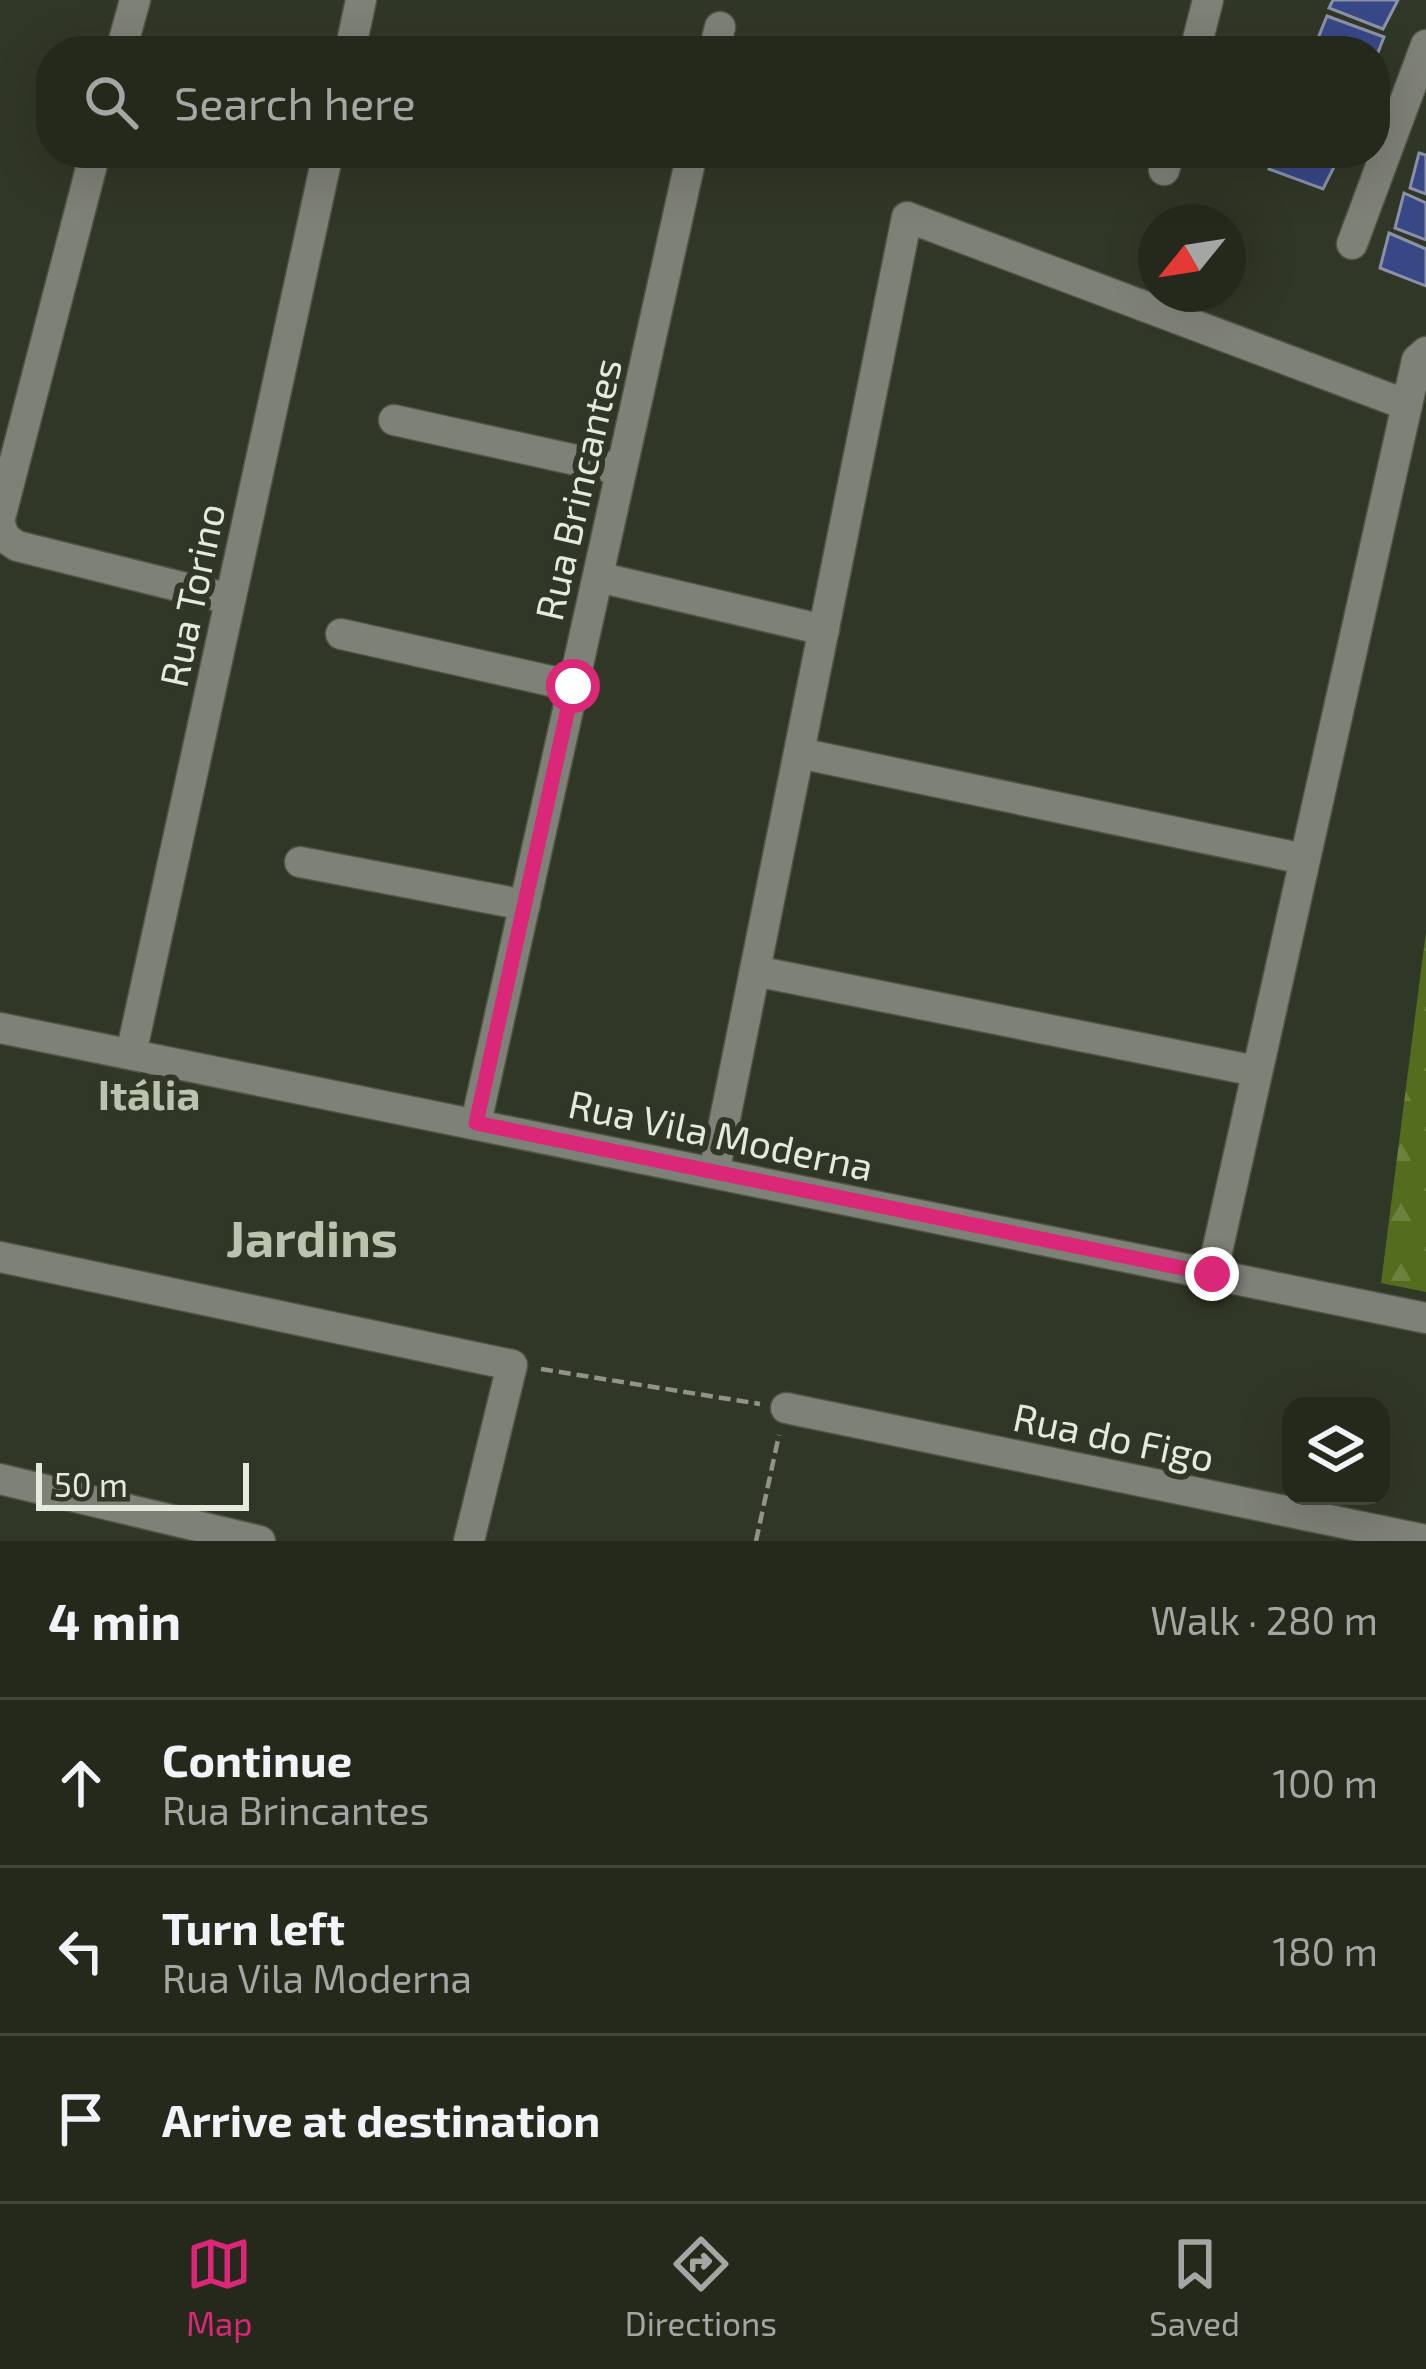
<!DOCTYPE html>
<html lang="en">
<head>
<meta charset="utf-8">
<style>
	body { margin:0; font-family:"Exo 2",sans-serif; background:#313529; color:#f1f3f6 }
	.controls { position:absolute; right:36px; bottom:36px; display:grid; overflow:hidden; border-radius:24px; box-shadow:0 12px 48px #0002 }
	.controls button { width:108px; height:108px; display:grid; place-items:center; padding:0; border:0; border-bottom:3px solid #42453b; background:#25291c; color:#f1f3f6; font:60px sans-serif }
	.compass { position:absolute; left:1138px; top:204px; width:108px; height:108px; border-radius:50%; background:#25291c; box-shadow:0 12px 48px #0002; rotate:240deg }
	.scale { position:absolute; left:36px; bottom:30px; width:213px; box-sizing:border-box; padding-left:12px; border:6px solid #e5eadf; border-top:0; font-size:33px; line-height:42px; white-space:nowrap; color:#e5eadf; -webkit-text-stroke:9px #313726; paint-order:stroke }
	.stop { position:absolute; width:36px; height:36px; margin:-27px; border:9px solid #db2777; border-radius:50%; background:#fff }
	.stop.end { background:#db2777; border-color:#fff; box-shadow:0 3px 12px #0008 }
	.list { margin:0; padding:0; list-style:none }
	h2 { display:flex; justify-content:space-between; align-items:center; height:156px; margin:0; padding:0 48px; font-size:51px }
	h2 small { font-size:39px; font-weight:400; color:#a3a6a3 }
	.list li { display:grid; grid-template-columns:78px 1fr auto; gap:36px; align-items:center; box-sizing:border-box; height:168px; padding:0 48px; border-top:3px solid #42453b }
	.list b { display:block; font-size:45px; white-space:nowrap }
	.list p { margin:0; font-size:39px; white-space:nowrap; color:#a3a6a3 }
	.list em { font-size:39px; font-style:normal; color:#a3a6a3 }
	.icon { flex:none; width:66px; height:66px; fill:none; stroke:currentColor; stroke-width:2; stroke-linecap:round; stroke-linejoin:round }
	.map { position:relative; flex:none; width:1426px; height:1541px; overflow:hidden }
	.search { position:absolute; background:#25291c; box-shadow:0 12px 48px #0002; left:36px; right:36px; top:36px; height:132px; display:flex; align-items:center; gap:30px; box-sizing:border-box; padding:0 42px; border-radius:48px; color:#a3a6a3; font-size:45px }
	.sheet { height:660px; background:#25291c }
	nav { display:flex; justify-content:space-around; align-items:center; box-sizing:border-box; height:168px; border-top:3px solid #42453b; background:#25291c; font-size:33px; color:#a3a6a3 }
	nav a { display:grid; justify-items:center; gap:6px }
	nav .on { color:#db2777 }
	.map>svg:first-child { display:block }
	.forest { fill:url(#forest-firs) }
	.building { fill:#384786; stroke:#8b91a6; stroke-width:3 }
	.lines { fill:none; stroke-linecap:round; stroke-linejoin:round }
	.minor-casing { stroke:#4e5444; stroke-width:33 }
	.path { stroke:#8f9486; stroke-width:4.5; stroke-dasharray:12 6; stroke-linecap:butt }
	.minor { stroke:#7e8178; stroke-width:30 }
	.route { stroke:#db2777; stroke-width:15 }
	.labels { text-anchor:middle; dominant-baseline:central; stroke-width:12; stroke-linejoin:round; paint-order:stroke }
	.street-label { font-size:39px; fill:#e5eadf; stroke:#313726 }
	.neighbourhood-label { font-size:42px; font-weight:bold; fill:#bbc3ae; stroke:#313726 }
	.district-label { font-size:51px; font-weight:bold; fill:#bbc3ae; stroke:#313726 }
</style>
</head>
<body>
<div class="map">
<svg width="1426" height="1541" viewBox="0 0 1426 1541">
	<defs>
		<pattern id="forest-firs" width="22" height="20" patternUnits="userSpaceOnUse" patternTransform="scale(3)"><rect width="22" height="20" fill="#546c1e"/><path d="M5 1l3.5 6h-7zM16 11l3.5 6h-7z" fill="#6c813e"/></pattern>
	</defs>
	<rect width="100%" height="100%" fill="#313726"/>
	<path class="forest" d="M1426 931V1292L1381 1283Z"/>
	<g class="building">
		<path d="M1333 0H1398L1383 29 1329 8Z"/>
		<path d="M1327 16 1384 37 1377 55 1375 51 1314 48Z"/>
		<path d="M1275 153H1329L1339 157 1323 189 1269 169Z"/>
		<path d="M1419 153 1426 155V194L1410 188Z"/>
		<path d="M1404 193 1426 203V240L1395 228Z"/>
		<path d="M1389 233 1426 249V286L1380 268Z"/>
	</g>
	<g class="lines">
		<g class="minor-casing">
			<g id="minor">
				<path d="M121 51 135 0"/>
				<path d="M350 51 361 0"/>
				<path d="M714 51 720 27"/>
				<path d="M1195 51 1208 0"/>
				<path d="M1164 170 1169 153"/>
				<path d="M1352 244 1426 45"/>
				<path d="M394 420 621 470"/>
				<path d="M0 518 95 153"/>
				<path d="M0 523 4 537 17 546 230 599"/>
				<path d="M598 577 824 630"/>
				<path d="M341 634 573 686"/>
				<path d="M799 753 1304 859"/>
				<path d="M300 862 525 905"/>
				<path d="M755 971 1256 1071"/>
				<path d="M0 1028 1426 1318"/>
				<path d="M131 1054 328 153"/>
				<path d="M476 1123 692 153"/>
				<path d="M714 1173 907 217 1407 405"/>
				<path d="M0 1257 512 1365 469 1541"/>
				<path d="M1212 1274 1417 360 1426 352"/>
				<path d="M786 1408 1426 1540"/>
				<path d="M0 1479 260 1541"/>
			</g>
		</g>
		<g class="path">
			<path d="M541 1369 760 1404"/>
			<path d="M756 1541 779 1435"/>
		</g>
		<use href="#minor" class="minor"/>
	</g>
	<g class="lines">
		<path class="route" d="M573 686 476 1123 1212 1274"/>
	</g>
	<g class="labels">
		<g class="street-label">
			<text transform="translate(577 489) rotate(-77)">Rua Brincantes</text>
			<text transform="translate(191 595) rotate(-78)">Rua Torino</text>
			<text transform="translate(721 1134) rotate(12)">Rua Vila Moderna</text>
			<text transform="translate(1114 1436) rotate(12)">Rua do Figo</text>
		</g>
		<g class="neighbourhood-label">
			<text x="149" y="1093">Itália</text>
		</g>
		<g class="district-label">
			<text x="312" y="1236">Jardins</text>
		</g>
	</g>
</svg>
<div class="controls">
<button><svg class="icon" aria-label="layers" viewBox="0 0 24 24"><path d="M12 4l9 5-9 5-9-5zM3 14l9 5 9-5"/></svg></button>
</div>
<svg class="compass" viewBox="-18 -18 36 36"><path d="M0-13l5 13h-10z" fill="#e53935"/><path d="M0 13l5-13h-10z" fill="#a3a6a3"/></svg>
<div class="scale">50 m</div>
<div class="stop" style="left:573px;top:686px"></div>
<div class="stop end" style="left:1212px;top:1274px"></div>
<div class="search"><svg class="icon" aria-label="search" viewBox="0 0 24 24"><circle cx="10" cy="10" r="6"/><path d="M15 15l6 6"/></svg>Search here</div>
</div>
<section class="sheet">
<h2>4 min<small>Walk · 280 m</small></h2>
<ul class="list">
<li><svg class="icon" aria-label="ahead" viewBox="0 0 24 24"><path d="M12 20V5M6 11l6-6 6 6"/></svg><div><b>Continue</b><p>Rua Brincantes</p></div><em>100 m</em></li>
<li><svg class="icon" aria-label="left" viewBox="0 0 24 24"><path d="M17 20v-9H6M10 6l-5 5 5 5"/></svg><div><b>Turn left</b><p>Rua Vila Moderna</p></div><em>180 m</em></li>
<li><svg class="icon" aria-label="arrive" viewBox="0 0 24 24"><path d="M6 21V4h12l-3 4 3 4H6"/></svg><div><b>Arrive at destination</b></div></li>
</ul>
</section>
<nav>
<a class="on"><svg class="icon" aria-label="map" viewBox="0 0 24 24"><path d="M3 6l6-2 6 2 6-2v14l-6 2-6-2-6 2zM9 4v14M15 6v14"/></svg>Map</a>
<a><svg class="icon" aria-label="directions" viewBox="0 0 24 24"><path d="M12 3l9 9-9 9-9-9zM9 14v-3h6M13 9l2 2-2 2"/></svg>Directions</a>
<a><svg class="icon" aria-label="saved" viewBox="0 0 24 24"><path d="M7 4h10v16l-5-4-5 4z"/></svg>Saved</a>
</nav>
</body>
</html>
